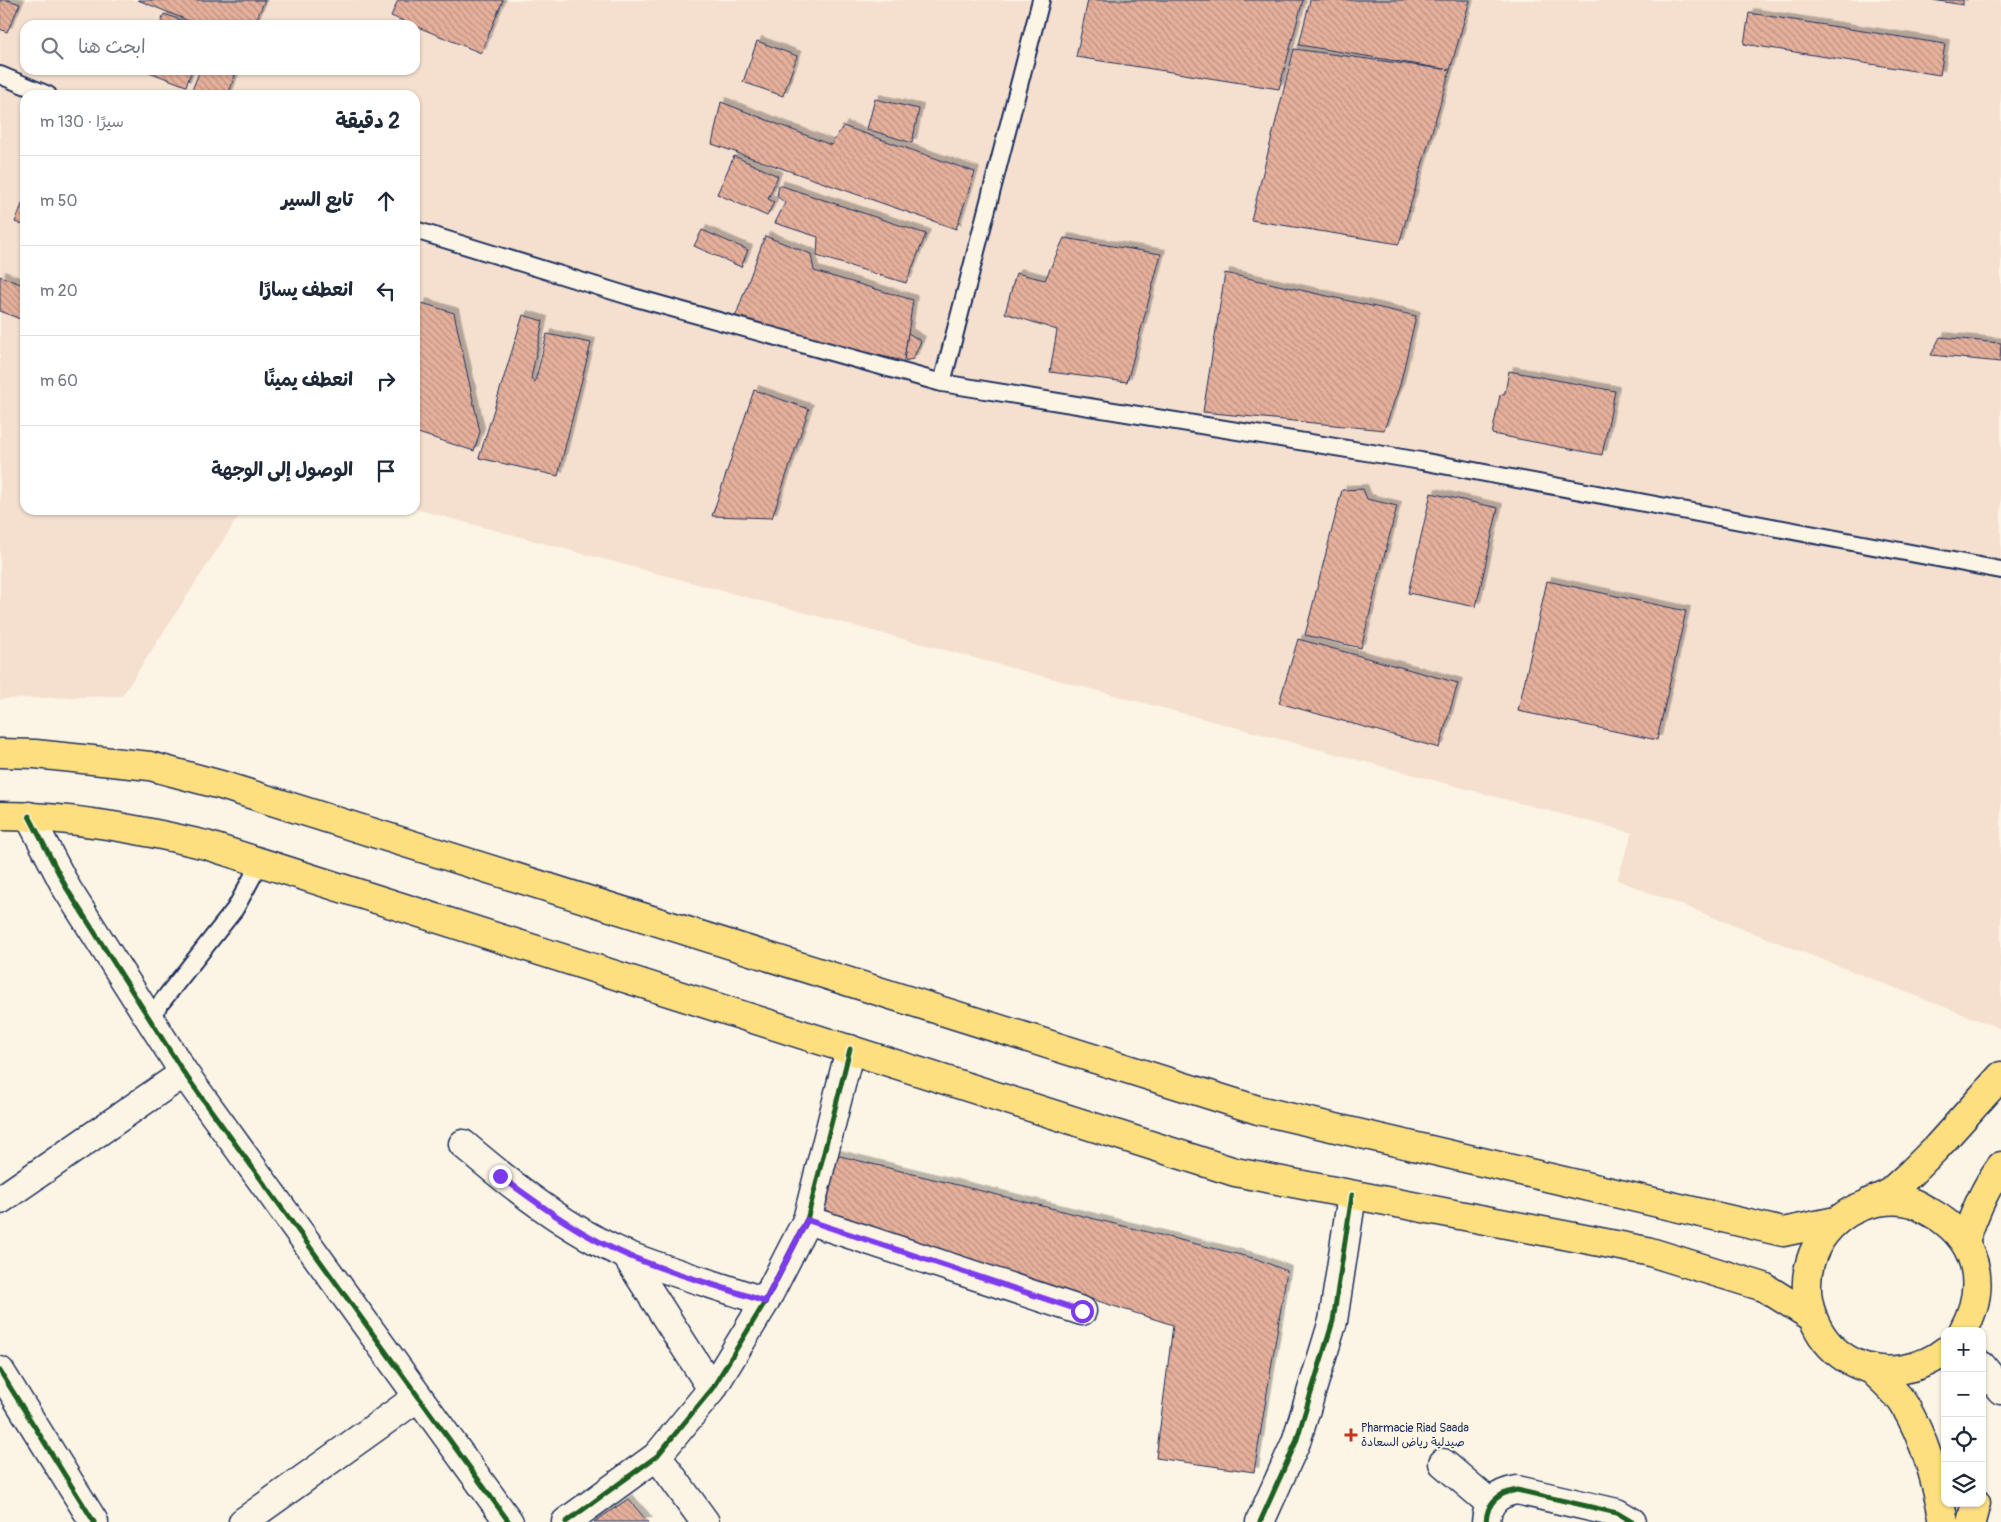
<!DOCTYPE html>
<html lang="ar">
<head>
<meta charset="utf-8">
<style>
	body { margin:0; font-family:Pangolin,"Playpen Sans Arabic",sans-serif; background:#f2f2f3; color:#1f2937; direction:rtl }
	.controls { position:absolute; right:15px; bottom:15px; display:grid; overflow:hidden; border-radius:10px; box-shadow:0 1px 4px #0004 }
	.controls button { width:45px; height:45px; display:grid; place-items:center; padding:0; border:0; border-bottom:1px solid #e0e1e3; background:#fff; color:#1f2937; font:25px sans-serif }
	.stop { position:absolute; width:15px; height:15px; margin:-11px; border:4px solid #7c3aed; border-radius:50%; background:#fff }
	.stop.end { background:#7c3aed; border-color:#fff; box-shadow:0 1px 5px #0008 }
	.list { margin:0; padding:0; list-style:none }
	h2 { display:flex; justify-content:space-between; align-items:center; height:65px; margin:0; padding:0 20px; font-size:21px }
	h2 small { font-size:16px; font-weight:400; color:#747a83 }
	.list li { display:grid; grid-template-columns:32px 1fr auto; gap:15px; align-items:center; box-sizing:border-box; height:90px; padding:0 20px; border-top:1px solid #e0e1e3 }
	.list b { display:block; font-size:19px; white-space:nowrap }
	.list em { font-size:16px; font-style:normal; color:#747a83 }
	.icon { flex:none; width:28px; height:28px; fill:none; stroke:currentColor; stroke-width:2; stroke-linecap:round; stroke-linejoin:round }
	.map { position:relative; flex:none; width:2001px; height:1522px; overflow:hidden; direction:ltr }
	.search { position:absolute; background:#fff; box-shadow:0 1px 4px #0004; left:20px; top:20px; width:400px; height:55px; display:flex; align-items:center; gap:12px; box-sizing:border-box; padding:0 18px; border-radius:15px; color:#747a83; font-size:19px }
	.panel { position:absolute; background:#fff; box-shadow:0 1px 4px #0004; left:20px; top:90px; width:400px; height:425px; border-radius:15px; direction:rtl }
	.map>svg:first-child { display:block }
	.built { fill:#f5e0cf; fill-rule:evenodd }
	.building { fill:url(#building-back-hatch); stroke:#1b2f5e; filter:url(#shadow) }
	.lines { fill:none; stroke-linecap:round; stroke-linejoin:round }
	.lane-casing { stroke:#1b2f5e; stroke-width:20 }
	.street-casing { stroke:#1b2f5e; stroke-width:31 }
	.primary-casing { stroke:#1b2f5e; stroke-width:31 }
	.highway-casing { stroke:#1b2f5e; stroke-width:31 }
	.lane { stroke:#fcf5e5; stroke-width:16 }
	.street { stroke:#fcf5e5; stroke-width:28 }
	.primary { stroke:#fedf80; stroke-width:28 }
	.highway { stroke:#fedf80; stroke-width:28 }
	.cycleway-casing { stroke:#fcf5e5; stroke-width:8 }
	.cycleway { stroke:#1b5e20; stroke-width:5 }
	.route { stroke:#7c3aed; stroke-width:6 }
	.poi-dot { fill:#c8321e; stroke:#fcf5e5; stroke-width:2 }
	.labels { text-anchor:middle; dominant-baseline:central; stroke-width:4; stroke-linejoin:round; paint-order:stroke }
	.poi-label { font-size:12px; fill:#1b2f5e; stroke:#fcf5e5; text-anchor:start }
</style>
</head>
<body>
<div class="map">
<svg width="2001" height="1522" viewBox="0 0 2001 1522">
	<defs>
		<pattern id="building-back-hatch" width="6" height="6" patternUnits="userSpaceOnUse" patternTransform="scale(1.25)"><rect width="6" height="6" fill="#e6b09b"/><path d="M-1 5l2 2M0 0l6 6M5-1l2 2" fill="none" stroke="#ba9082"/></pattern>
		<filter id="shadow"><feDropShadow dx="4.5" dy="-4.5" stdDeviation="0" flood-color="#0004"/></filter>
	</defs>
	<rect width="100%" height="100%" fill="#fcf5e5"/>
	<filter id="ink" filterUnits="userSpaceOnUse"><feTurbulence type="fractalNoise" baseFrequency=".02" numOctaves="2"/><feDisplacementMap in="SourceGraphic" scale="10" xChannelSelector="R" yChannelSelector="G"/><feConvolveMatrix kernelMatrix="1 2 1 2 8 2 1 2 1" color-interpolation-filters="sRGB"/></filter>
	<g filter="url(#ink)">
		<path class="built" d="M0 0H2001V1029L1617 880 1632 833 415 509V95H25V510H243L122 696 0 699ZM25 25H415V70H25Z"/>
		<g class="building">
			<path d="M0 0H8L20 4 7 32 0 29Z"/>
			<path d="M138 0H265L254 25H199Z"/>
			<path d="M398 0H503L481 53 391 16Z"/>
			<path d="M1088 0H1303L1279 89 1076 57Z"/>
			<path d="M1310 0H1470L1450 70 1299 45Z"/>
			<path d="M1933 0H1963V5Z"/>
			<path d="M1749 13 1945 44 1940 75 1744 44Z"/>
			<path d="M164 14 194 25H160Z"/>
			<path d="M757 41 797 56 783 96 743 82Z"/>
			<path d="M1294 49 1450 70 1399 244 1251 220Z"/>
			<path d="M144 70H192L186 86Z"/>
			<path d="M200 70H237L228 95H190Z"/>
			<path d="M875 99 919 109 912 143 867 129Z"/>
			<path d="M721 102 831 145 843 126 975 172 956 229 712 144Z"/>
			<path d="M734 156 778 176 768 199 774 202 767 216 717 194Z"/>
			<path d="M779 185 926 234 906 283 817 256 818 237 775 223 785 203 777 196Z"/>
			<path d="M25 197V226L15 222Z"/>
			<path d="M702 230 748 250 741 267 694 246Z"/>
			<path d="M765 236 811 254 814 271 913 300 904 361 733 323Z"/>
			<path d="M1064 238 1161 254 1127 382 1050 372 1057 330 1005 313 1016 273 1045 280Z"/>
			<path d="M1225 273 1416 316 1400 385 1384 430 1203 412Z"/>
			<path d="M0 276 25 286V321L0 311Z"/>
			<path d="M422 303 454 313 480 432 474 451 415 432V326Z"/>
			<path d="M523 315 543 321 531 378 535 382 547 334 591 343 558 476 479 458Z"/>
			<path d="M908 333 921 341 913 359 904 361Z"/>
			<path d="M1940 337 2001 343 2000 362 1931 355Z"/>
			<path d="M1509 371 1615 391 1602 455 1492 434 1500 395 1505 393Z"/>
			<path d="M754 390 809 409 772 518 712 516Z"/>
			<path d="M1363 489 1367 499 1397 506 1361 648 1305 635 1342 490Z"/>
			<path d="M1431 493 1498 508 1476 607 1408 593Z"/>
			<path d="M1547 581 1686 611 1657 740 1518 711Z"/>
			<path d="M1298 639 1458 683 1439 748 1279 703Z"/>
			<path d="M836 1155 1257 1259 1287 1271 1254 1472 1156 1458 1173 1325 822 1213Z"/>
			<path d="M628 1499 648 1522H594Z"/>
		</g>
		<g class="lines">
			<g class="lane-casing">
				<g id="lane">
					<path d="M0 75 48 95"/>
					<path d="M415 230 629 296 942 383 1421 461 2001 570"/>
					<path d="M942 383 1041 0"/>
					<path d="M149 1018 235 909 261 861"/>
				</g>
			</g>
			<g class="street-casing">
				<g id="street">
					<path d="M29 816 67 889 184 1073 509 1522"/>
					<path d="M463 1144C510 1184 570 1232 627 1255 672 1273 720 1286 765 1302"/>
					<path d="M0 1200 184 1073"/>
					<path d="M807 1220 1082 1311"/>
					<path d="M626 1255 712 1389"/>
					<path d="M1982 1366 2001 1390"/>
					<path d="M0 1371 94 1522"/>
					<path d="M657 1456 705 1522"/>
					<path d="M1443 1463 1491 1504"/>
					<path d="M243 1522 418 1397"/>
					<path d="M566 1522 657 1456 712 1389 765 1302 807 1220 850 1049"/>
					<path d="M1260 1522 1296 1442 1333 1321 1352 1195"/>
					<path d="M1486 1522C1487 1502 1498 1493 1517 1490L1617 1513 1632 1522"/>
				</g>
			</g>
			<g class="primary-casing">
				<g id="primary">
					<path d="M1871 1369C1882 1380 1897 1392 1905 1406 1925 1440 1937 1483 1944 1522"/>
					<path d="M1971 1522 1976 1503"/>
				</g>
			</g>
			<g class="highway-casing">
				<g id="highway">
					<path d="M0 753 35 754 150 766 221 785 1258 1110 1783 1232 1836 1221"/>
					<path d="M0 816C69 816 138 829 206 845L1235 1172 1647 1251 1764 1287 1812 1317"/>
					<path d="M1870 1202 1888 1194 1912 1172 1937 1147 2001 1076"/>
					<path d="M1965 1241C1974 1214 1984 1189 2001 1166"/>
					<path d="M1945 1351C1933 1361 1919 1366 1904 1369 1813 1385 1769 1263 1848 1213 1866 1202 1893 1197 1913 1203 1919 1205 1925 1210 1930 1212 1977 1238 1989 1284 1963 1331"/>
				</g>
			</g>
			<use href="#lane" class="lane"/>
			<use href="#street" class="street"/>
			<use href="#primary" class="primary"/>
			<use href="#highway" class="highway"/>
			<g class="cycleway-casing">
				<g id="cycleway">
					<path d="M29 816 67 889 184 1073 509 1522"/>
					<path d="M0 1371 94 1522"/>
					<path d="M566 1522 657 1456 712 1389 765 1302 807 1220 850 1049"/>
					<path d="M1260 1522 1296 1442 1333 1321 1352 1195"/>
					<path d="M1486 1522C1487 1502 1498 1493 1517 1490L1617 1513 1632 1522"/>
				</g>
			</g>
			<use href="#cycleway" class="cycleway"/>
		</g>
	</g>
	<g class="lines" filter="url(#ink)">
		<path class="route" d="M500 1176C540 1205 581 1236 627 1255 672 1274 720 1286 765 1302L807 1220 1082 1311"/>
	</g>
	<path class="poi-dot" d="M1348.5 1427.5h5v5h5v5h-5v5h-5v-5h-5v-5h5z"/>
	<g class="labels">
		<g class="poi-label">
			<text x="1361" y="1428">Pharmacie Riad Saada<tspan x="1361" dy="14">صيدلية رياض السعادة</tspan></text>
		</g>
	</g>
</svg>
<div class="controls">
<button>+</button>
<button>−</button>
<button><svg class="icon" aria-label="locate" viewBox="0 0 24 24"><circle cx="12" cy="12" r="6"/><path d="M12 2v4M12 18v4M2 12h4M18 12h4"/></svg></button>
<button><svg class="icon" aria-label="layers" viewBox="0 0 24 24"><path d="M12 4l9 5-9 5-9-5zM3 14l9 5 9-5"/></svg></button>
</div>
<div class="stop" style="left:1082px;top:1311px"></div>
<div class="stop end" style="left:500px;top:1176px"></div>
<div class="search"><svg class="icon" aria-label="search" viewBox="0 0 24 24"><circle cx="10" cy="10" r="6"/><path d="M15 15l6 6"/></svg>ابحث هنا</div>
<section class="panel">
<h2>2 دقيقة<small>سيرًا · 130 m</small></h2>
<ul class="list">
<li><svg class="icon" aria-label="ahead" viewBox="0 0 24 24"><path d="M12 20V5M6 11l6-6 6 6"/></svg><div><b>تابع السير</b></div><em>50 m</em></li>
<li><svg class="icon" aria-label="left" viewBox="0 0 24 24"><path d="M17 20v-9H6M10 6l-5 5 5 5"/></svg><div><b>انعطف يسارًا</b></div><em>20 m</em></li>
<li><svg class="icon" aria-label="right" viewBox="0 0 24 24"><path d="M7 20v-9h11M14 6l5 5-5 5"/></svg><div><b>انعطف يمينًا</b></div><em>60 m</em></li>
<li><svg class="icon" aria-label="arrive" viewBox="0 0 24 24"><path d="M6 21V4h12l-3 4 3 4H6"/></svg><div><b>الوصول إلى الوجهة</b></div></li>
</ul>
</section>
</div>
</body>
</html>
